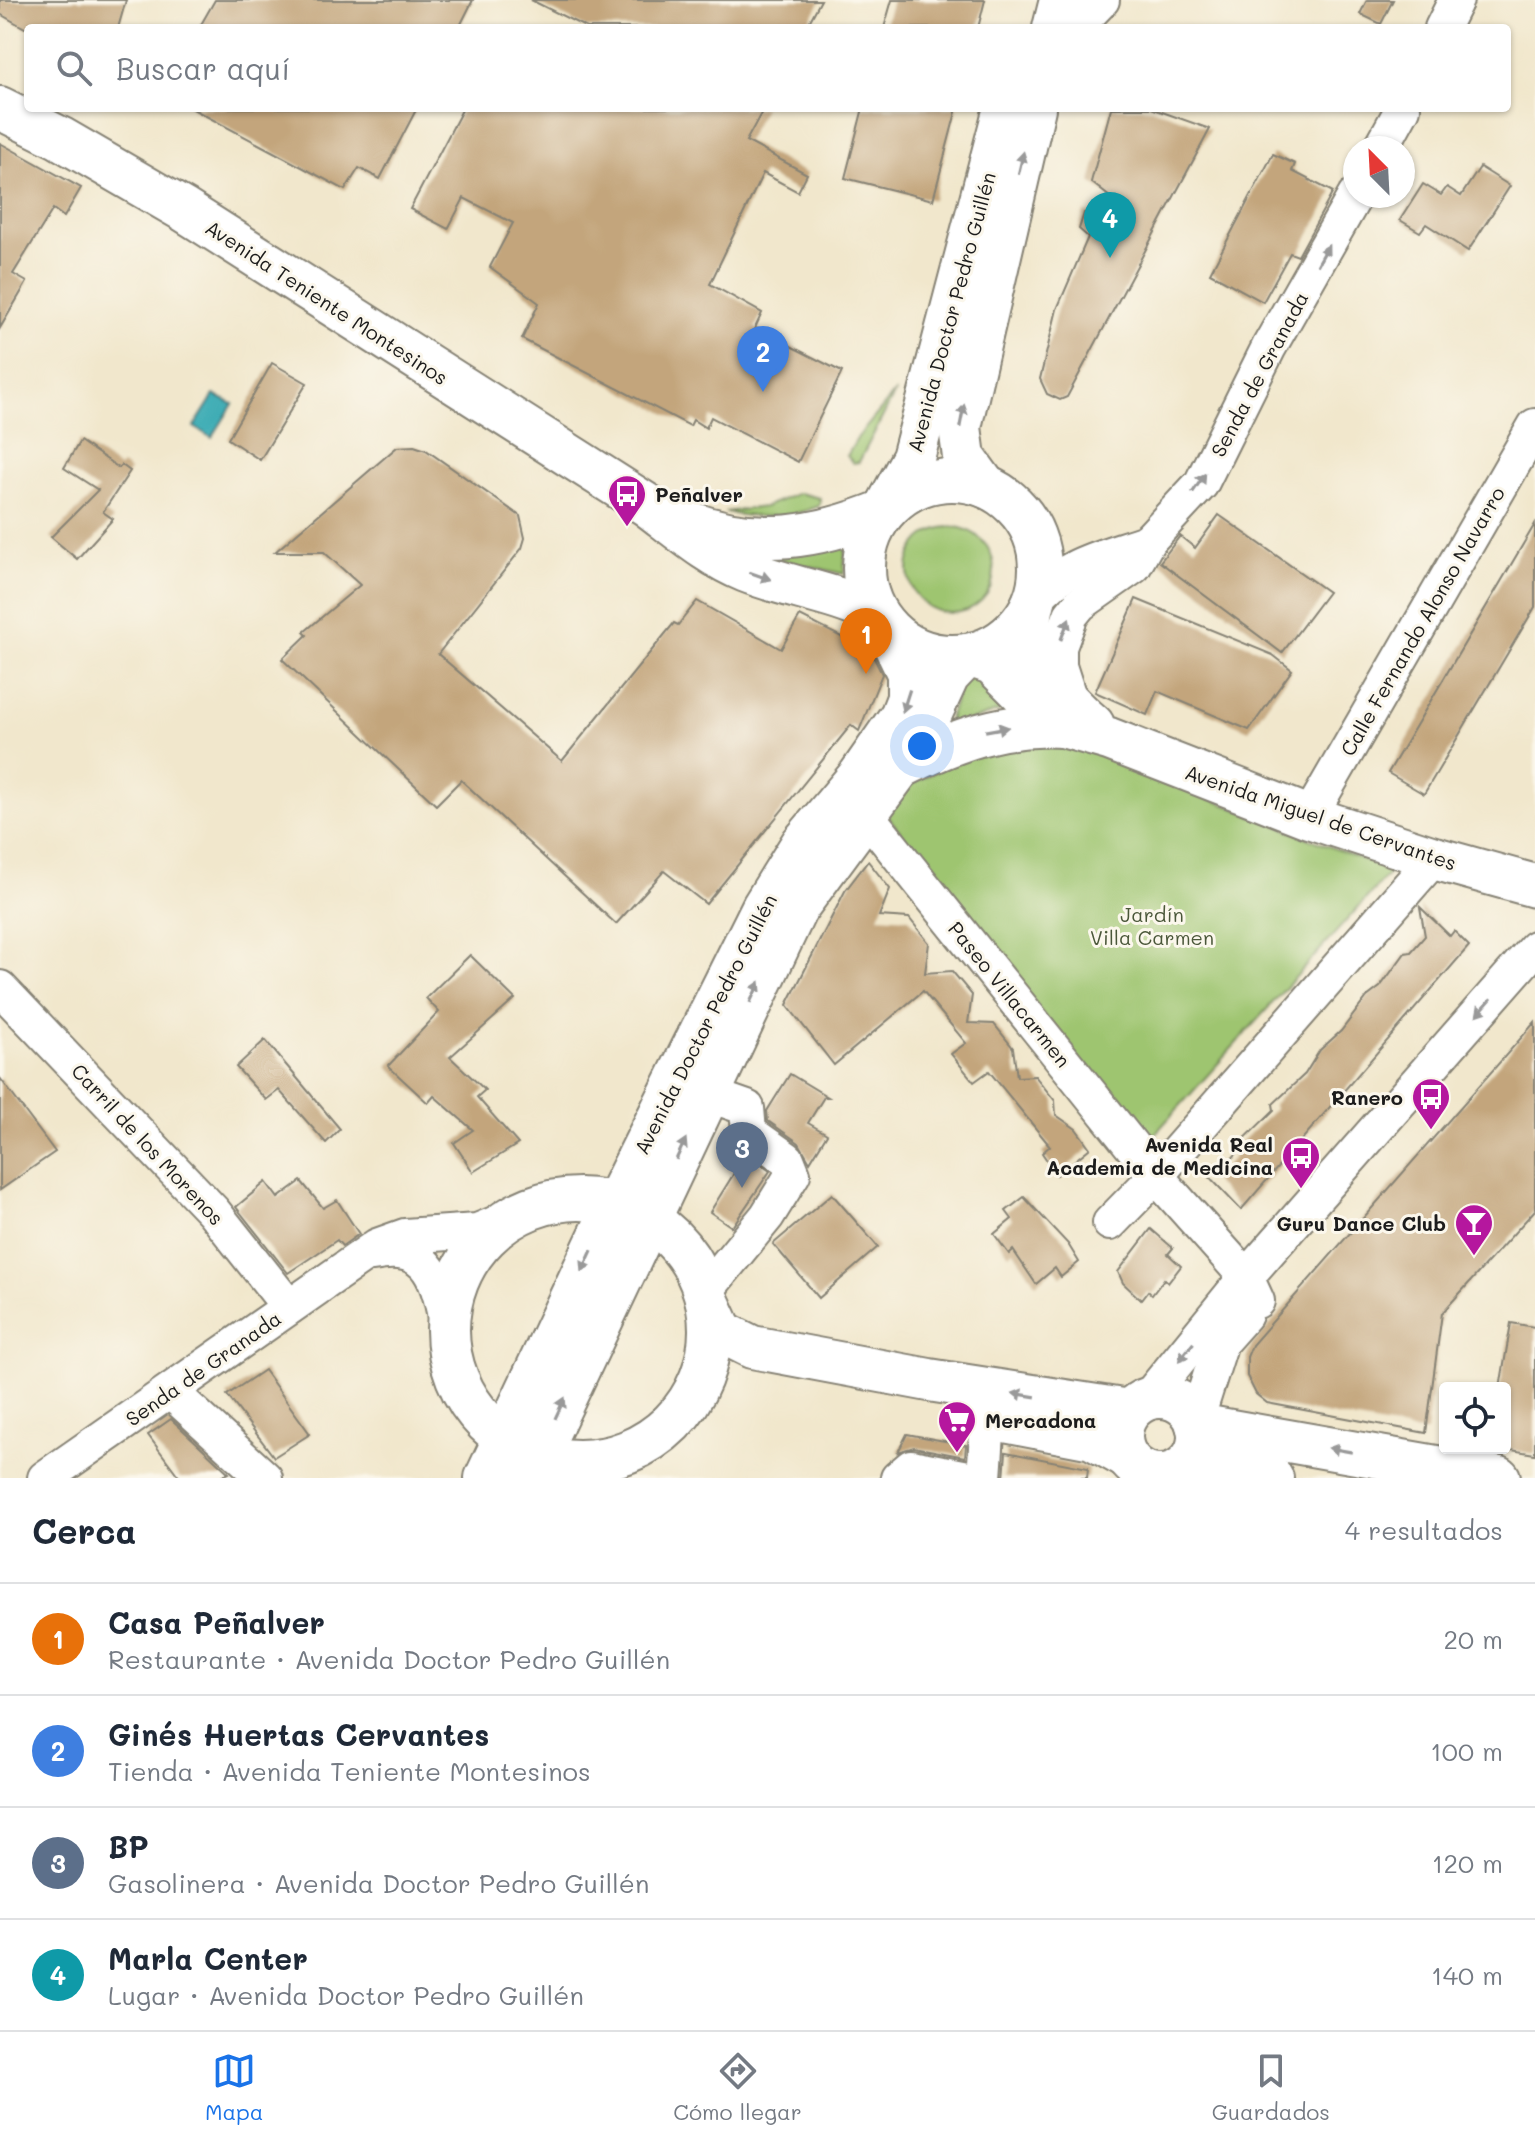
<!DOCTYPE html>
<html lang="es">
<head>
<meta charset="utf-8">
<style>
	body { margin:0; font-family:Mali,sans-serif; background:#f6f6f7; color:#1f2937 }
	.controls { position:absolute; right:24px; bottom:24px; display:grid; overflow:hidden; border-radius:8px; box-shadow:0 2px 6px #0004 }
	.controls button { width:72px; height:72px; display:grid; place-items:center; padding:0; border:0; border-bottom:2px solid #e0e1e3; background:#fff; color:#1f2937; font:40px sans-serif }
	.compass { position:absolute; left:1343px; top:136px; width:72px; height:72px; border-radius:50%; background:#fff; box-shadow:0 2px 6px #0004; rotate:336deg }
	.you { position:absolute; left:922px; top:746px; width:28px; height:28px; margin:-20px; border:6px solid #fff; border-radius:50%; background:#1a73e8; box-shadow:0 0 0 12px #1a73e833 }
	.badge { display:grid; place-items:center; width:52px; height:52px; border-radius:50%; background:#1a73e8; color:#fff; font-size:26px; font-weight:700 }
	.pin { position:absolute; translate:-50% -66px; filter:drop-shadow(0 2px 4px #0008) }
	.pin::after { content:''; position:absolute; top:42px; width:28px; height:24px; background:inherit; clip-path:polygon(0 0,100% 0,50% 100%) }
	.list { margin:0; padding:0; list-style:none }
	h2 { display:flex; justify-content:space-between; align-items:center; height:104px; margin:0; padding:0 32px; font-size:34px }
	h2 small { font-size:26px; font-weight:400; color:#747a83 }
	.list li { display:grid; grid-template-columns:52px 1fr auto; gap:24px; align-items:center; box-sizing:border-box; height:112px; padding:0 32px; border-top:2px solid #e0e1e3 }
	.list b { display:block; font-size:30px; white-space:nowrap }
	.list p { margin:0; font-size:26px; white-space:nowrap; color:#747a83 }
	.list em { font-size:26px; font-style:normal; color:#747a83 }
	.icon { flex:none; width:44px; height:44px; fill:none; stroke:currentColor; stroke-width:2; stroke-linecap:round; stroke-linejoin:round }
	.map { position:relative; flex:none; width:1535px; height:1478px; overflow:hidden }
	.search { position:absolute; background:#fff; box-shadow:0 2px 6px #0004; left:24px; right:24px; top:24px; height:88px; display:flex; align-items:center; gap:20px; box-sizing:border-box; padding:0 28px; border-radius:8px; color:#747a83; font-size:30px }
	.sheet { height:552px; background:#fff }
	nav { display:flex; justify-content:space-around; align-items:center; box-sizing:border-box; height:112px; border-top:2px solid #e0e1e3; background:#fff; font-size:22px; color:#747a83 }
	nav a { display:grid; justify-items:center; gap:4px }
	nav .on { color:#1a73e8 }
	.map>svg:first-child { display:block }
	.green { fill:#9ec570; stroke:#5d7046; stroke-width:2 }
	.water { fill:#3aabb4; stroke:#2b6468; stroke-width:2 }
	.building { fill:#c3a57c }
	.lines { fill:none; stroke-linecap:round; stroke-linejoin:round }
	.minor-casing { stroke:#868274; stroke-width:38 }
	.major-casing { stroke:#868274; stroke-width:46 }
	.minor { stroke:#fff; stroke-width:34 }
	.major { stroke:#fff; stroke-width:42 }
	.oneway { fill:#999 }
	.labels { text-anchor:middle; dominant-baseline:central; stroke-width:6; stroke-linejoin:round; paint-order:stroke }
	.street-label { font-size:20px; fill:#1c1c1c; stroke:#fbf7ec }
	.poi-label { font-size:20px; font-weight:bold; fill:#1c1c1c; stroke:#fbf7ec; text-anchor:end }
	.park-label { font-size:20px; fill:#4a5739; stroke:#fbf7ec }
</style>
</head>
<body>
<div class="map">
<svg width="1535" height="1478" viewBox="0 0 1535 1478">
	<rect width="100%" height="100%" fill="#fbf7ec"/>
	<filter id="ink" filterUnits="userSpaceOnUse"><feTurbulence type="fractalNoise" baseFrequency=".0125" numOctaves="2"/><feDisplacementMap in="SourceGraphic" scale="16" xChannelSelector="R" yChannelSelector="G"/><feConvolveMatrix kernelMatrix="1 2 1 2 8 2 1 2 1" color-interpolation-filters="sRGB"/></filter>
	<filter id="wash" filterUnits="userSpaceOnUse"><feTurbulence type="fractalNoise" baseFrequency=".006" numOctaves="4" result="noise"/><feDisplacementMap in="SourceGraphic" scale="32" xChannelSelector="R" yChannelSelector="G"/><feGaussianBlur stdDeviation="1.8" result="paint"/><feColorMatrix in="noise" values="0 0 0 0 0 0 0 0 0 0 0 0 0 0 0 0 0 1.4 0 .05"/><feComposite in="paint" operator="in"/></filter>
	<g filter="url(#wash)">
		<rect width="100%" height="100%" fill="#f1e7cc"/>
		<g class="green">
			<path d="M896 391 859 462 853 463 847 456 858 437Z"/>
			<path d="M799 493 820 498 819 506C788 519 757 519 725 512L764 507Z"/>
			<circle cx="951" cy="570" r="43"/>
			<path d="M846 537 844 574 741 551Z"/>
			<path d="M975 676 1010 708 946 728 961 682Z"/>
			<path d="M985 744 1079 746 1391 871 1145 1145 887 815 910 785Z"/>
		</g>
		<path class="water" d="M214 395 233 404 212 438 194 427Z"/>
		<g id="blocks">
			<g class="building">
				<path d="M0 0H126L118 28H25L0 14Z"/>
				<path d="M215 0H473L459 28H199Z"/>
				<path d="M531 0H821L806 28H587Z"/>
				<path d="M892 0H985L978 28H884Z"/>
				<path d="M1367 0H1393L1381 24 1360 14Z"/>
				<path d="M191 108H417L380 179 359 168 345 190Z"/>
				<path d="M463 108H764L746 141 807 174 798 192 763 173 710 284 762 313 755 328 842 372 798 462 711 417 706 428 693 420 690 426 522 339 539 303 490 267 513 223 464 198 448 229 410 209Z"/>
				<path d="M863 108H957L933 200 845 178Z"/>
				<path d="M1111 108H1151L1210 129 1067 397 1060 400 1047 394 1040 379 1057 309 1088 237 1079 229 1084 213 1129 212 1091 182Z"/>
				<path d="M0 143 81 188 64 217 53 209 13 274 27 282 0 328Z"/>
				<path d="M1273 154 1295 164 1292 171 1333 192 1298 256 1290 253 1263 302 1210 273Z"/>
				<path d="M1480 167 1510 186 1468 251 1426 224 1420 232 1400 220 1423 184 1441 195 1447 187 1461 196Z"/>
				<path d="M272 363 307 383 260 460 228 439Z"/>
				<path d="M80 441 119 468 122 465 130 471 103 512 113 519 77 559 51 537 98 490 64 468Z"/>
				<path d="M414 446 426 450 520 516 525 538 522 548 438 654 562 761 674 623 678 625 697 601 781 649 800 616 871 652 882 674 859 731 851 725 706 904 664 871 616 924 461 780 436 805 282 659 307 635 304 632 360 585 324 552H275L397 447Z"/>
				<path d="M1219 515 1328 592 1282 653 1160 562 1180 536 1195 548Z"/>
				<path d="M1535 524V607L1424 794 1388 773Z"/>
				<path d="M1136 599 1273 655 1292 670 1249 730 1157 691 1147 715 1095 692Z"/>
				<path d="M868 861 890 889 879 916 909 918 929 943 925 973 952 971 972 995 968 1023 994 1024 1013 1048 1017 1077 1035 1076 1055 1101 1056 1115 1076 1129 1090 1148 1057 1175 1042 1153 1050 1146 989 1071 974 1082 951 1054 966 1043 923 991 834 1065 787 1005 845 891Z"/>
				<path d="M1420 907 1450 936 1454 931 1469 946 1241 1210 1201 1168 1223 1169 1237 1153 1236 1147 1274 1110 1273 1104 1305 1074 1320 1050 1341 1031 1367 997 1380 987 1405 953 1411 952 1425 936Z"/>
				<path d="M470 955 515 999 450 1057 485 1090 477 1097 518 1144 473 1172 454 1143 473 1130 434 1096 428 1103 388 1066 439 1012 426 998Z"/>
				<path d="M1535 1022V1210L1442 1313 1426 1433 1267 1403 1256 1394 1247 1376V1357L1252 1345Z"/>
				<path d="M265 1040 340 1129 326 1143 279 1090 266 1100 236 1067Z"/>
				<path d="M790 1074 828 1097H824L808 1123 827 1134 810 1162 799 1143 768 1121 767 1111Z"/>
				<path d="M0 1078 55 1152 0 1190Z"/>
				<path d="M746 1154 770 1171 732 1227 710 1212Z"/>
				<path d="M301 1181 323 1208 337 1200 359 1234 342 1246 337 1240 288 1273 236 1207 266 1182 278 1198Z"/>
				<path d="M832 1194 878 1247 819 1298 773 1244Z"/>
				<path d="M1024 1197 1068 1244 1079 1262 1061 1277 1055 1268 1036 1284 1013 1250 1009 1254 994 1234 1012 1219 1006 1211Z"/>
				<path d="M1151 1229 1173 1248 1168 1254 1181 1266 1168 1283 1164 1279 1152 1295 1148 1291 1141 1300 1123 1283 1118 1272Z"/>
				<path d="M1511 1323 1535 1327V1454L1505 1449V1388H1500Z"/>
				<path d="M264 1370 310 1434 274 1457 227 1395Z"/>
				<path d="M171 1419 229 1473 219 1478H180L148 1435Z"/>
				<path d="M907 1434 966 1445 965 1457 914 1447 898 1452Z"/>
				<path d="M1006 1452 1088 1468 1087 1478H1004Z"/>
			</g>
		</g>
	</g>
	<g filter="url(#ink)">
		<use href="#blocks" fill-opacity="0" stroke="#868274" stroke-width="2"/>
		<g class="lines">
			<g class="minor-casing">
				<g id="minor">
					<path d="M1075 28 1102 0"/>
					<path d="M1442 28 1456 0"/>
					<path d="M1381 148 1403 108"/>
					<path d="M1034 601C1064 563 1104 557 1148 541"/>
					<path d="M1069 697 1059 666V647L1071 615 1080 604 1134 566 1148 541 1201 484 1269 347 1355 196"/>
					<path d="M864 812 1156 1176 1246 1277 1257 1301"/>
					<path d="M1309 817 1535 426"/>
					<path d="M0 988 213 1211 289 1307"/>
					<path d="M1110 1223 1156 1176 1434 858"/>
					<path d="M373 1254C432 1241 439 1285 448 1332"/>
					<path d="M704 1293 767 1216 793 1174 787 1159 749 1132 747 1108 707 1094"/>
					<path d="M171 1392 265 1478"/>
					<path d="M1147 1399 1246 1277 1535 948"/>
					<path d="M1196 1421 1221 1342 1245 1315"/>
					<path d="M45 1478 377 1246 405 1236 477 1231 524 1212"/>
					<path d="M562 1478 619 1455"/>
					<path d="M898 1478 911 1467 968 1478"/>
					<path d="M984 1478 988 1418"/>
					<path d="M1165 1478 1167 1475"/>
				</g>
			</g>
			<g class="major-casing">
				<g id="major">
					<path d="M1054 28 1061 0"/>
					<path d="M0 108 60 138 184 210 647 505C679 529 709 556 746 571 789 588 834 593 876 614"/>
					<circle cx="952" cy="568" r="88"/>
					<path d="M985 486 964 457 960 427 1034 108"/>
					<path d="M886 508 913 458 1005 108"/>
					<path d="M688 522C758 548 817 538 884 511"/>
					<path d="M1034 601C1018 652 1057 693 1093 725"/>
					<path d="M968 655 992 663 1036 707 1063 726 1109 739 1309 817 1434 858 1535 886"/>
					<path d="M901 767C955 740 1002 722 1063 726"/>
					<circle cx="579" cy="1330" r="131"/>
					<path d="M706 1297 722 1332 752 1347 929 1380 1129 1411"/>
					<circle cx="1160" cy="1436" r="39"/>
					<path d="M968 1414 1092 1438 1126 1457"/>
					<path d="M1197 1425 1499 1478"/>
					<path d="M1187 1464 1272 1478"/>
					<path d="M486 1478 611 1212 763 907 802 844 860 775 901 716 908 698V673L887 629"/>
					<path d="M527 1478 796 909 916 746 948 676 968 655"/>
				</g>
			</g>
			<use href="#minor" class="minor"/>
			<use href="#major" class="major"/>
		</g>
		<defs><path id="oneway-solid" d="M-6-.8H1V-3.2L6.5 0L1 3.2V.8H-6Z" transform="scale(2)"/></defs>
		<g class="oneway">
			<use href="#oneway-solid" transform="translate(1021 163) rotate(-77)"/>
			<use href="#oneway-solid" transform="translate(1323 255) rotate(-61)"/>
			<use href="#oneway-solid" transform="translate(962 416) rotate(-79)"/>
			<use href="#oneway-solid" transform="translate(1199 483) rotate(-56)"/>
			<use href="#oneway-solid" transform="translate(760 576) rotate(19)"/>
			<use href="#oneway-solid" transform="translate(1065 629) rotate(-69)"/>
			<use href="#oneway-solid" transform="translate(906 701) rotate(108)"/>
			<use href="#oneway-solid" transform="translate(997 729) rotate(-10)"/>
			<use href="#oneway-solid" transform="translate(755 992) rotate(-65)"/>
			<use href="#oneway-solid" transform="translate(1484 1007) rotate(131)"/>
			<use href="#oneway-solid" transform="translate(681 1149) rotate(-65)"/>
			<use href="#oneway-solid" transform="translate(587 1261) rotate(115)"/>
			<use href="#oneway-solid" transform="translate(1186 1352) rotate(129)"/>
			<use href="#oneway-solid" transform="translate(1024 1395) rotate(-171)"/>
			<use href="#oneway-solid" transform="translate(560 1408) rotate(-65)"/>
			<use href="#oneway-solid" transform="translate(1340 1450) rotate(-170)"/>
		</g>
	</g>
	<defs>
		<g id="bus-pin" transform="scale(2)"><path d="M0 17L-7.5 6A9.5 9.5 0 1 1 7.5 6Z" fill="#b5179e" stroke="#fbf7ec"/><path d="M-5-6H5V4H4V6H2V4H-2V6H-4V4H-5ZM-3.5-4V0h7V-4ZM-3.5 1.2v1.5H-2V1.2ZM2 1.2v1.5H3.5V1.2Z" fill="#fff"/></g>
		<g id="bar-pin" transform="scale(2)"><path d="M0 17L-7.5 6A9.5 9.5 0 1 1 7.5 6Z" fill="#b5179e" stroke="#fbf7ec"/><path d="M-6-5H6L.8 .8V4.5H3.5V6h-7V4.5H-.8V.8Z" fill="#fff"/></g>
		<g id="supermarket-pin" transform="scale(2)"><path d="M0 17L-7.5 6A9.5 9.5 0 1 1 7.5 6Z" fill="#b5179e" stroke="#fbf7ec"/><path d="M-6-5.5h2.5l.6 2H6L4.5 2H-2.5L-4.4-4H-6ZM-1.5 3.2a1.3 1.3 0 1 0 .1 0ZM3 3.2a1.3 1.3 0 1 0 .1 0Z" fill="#fff"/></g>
	</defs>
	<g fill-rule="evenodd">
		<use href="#bus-pin" x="627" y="494"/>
		<use href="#bus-pin" x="1431" y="1097"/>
		<use href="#bus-pin" x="1301" y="1156"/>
		<use href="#bar-pin" x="1474" y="1223"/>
		<use href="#supermarket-pin" x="957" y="1420"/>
	</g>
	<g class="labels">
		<g class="street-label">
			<text transform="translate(327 302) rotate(33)">Avenida Teniente Montesinos</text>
			<text transform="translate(951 312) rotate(-75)">Avenida Doctor Pedro Guillén</text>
			<text transform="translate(1259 374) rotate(-62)">Senda de Granada</text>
			<text transform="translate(1422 621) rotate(-60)">Calle Fernando Alonso Navarro</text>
			<text transform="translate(1321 817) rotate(19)">Avenida Miguel de Cervantes</text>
			<text transform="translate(1010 994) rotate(51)">Paseo Villacarmen</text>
			<text transform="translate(705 1024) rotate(-63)">Avenida Doctor Pedro Guillén</text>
			<text transform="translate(148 1144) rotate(47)">Carril de los Morenos</text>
			<text transform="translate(203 1368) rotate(-35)">Senda de Granada</text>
		</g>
		<g class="poi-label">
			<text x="655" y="494" text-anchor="start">Peñalver</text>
			<text x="1403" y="1097">Ranero</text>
			<text x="1273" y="1144">Avenida Real<tspan x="1273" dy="23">Academia de Medicina</tspan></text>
			<text x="1446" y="1223">Guru Dance Club</text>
			<text x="985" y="1420" text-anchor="start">Mercadona</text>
		</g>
		<g class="park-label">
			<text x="1152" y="914">Jardín<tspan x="1152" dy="23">Villa Carmen</tspan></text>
		</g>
	</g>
</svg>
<div class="controls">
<button><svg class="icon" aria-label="locate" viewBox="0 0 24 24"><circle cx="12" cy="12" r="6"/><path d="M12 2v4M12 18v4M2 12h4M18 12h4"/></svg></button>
</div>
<svg class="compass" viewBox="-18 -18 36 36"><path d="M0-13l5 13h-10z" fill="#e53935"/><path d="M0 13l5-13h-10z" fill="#747a83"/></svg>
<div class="you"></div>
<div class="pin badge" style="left:866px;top:674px;background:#e8710a">1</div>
<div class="pin badge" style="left:763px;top:392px;background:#3f7fe0">2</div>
<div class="pin badge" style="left:742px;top:1188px;background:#5c6f8a">3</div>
<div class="pin badge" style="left:1110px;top:258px;background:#0f9aa8">4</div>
<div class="search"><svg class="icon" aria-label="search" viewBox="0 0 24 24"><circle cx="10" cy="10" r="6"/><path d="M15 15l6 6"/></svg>Buscar aquí</div>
</div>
<section class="sheet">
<h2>Cerca<small>4 resultados</small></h2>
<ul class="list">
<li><span class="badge" style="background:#e8710a">1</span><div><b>Casa Peñalver</b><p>Restaurante · Avenida Doctor Pedro Guillén</p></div><em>20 m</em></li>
<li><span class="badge" style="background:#3f7fe0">2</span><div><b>Ginés Huertas Cervantes</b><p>Tienda · Avenida Teniente Montesinos</p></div><em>100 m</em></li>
<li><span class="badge" style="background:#5c6f8a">3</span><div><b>BP</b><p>Gasolinera · Avenida Doctor Pedro Guillén</p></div><em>120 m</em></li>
<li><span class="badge" style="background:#0f9aa8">4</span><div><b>Marla Center</b><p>Lugar · Avenida Doctor Pedro Guillén</p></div><em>140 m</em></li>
</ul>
</section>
<nav>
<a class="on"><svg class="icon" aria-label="map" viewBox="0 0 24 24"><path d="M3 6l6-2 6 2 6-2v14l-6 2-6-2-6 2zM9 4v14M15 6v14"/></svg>Mapa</a>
<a><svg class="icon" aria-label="directions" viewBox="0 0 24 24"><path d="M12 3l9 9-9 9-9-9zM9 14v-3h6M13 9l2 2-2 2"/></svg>Cómo llegar</a>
<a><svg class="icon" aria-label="saved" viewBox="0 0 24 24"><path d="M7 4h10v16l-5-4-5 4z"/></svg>Guardados</a>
</nav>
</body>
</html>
